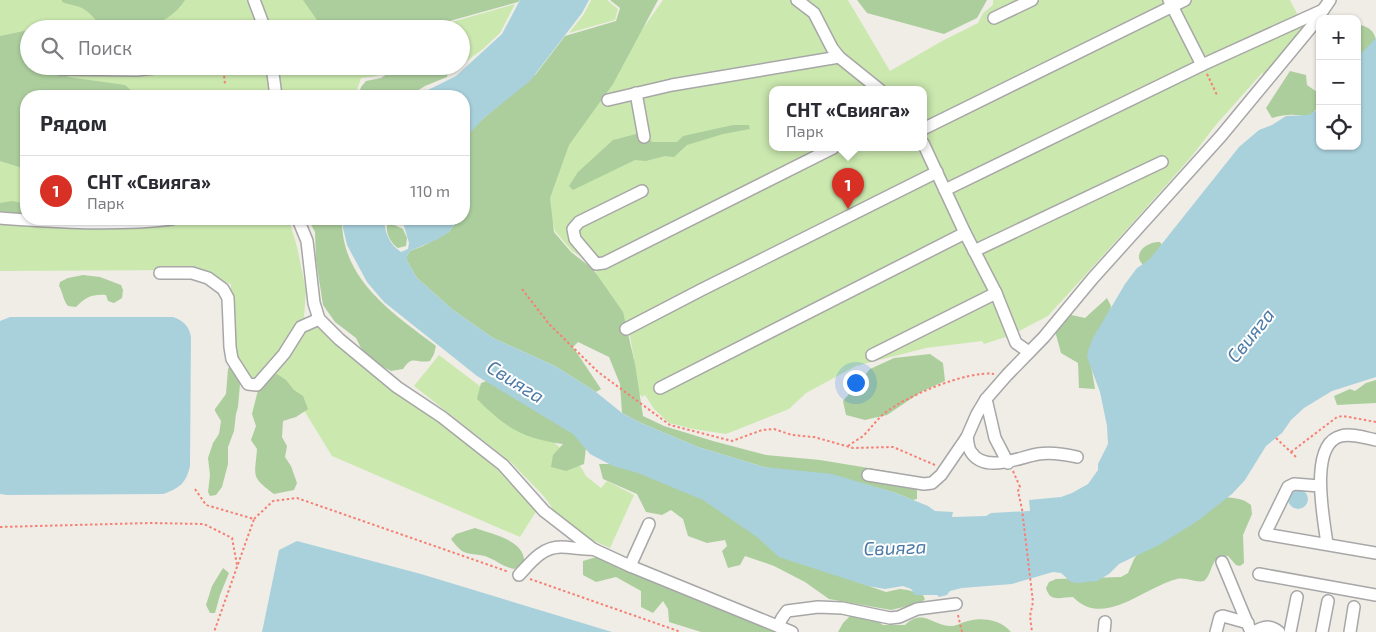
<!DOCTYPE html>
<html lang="ru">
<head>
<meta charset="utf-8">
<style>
	body { margin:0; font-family:"Exo 2",sans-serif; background:#f2f2f3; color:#2b2b33 }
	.controls { position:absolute; right:15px; top:15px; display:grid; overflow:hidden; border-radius:10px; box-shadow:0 1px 4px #0004 }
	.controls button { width:45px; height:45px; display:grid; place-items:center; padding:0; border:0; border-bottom:1px solid #e1e1e2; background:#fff; color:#2b2b33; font:25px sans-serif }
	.you { position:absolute; left:855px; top:382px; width:18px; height:18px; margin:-12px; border:4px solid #fff; border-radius:50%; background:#1a73e8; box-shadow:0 0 0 8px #1a73e833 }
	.badge { display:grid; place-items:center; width:32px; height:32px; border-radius:50%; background:#d93025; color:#fff; font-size:16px; font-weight:700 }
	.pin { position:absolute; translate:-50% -41px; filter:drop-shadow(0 1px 2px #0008) }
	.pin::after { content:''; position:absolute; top:26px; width:18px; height:15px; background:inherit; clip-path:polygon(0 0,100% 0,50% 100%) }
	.popup { position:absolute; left:769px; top:86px; width:158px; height:65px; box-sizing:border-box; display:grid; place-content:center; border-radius:10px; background:#fff; filter:drop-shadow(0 1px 4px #0005); font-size:16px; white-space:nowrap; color:#7c7c81 }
	.popup b { font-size:19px; color:#2b2b33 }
	.popup::after { content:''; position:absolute; left:50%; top:100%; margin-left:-10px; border:10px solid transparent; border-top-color:#fff }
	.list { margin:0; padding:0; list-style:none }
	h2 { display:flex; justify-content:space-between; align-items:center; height:65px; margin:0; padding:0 20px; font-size:21px }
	h2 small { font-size:16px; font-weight:400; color:#7c7c81 }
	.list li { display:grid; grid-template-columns:32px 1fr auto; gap:15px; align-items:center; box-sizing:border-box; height:70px; padding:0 20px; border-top:1px solid #e1e1e2 }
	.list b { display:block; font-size:19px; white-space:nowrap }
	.list p { margin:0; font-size:16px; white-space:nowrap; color:#7c7c81 }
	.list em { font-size:16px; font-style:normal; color:#7c7c81 }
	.icon { flex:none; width:28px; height:28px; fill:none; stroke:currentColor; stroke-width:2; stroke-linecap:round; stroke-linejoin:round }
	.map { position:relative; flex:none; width:1376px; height:632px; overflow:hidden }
	.search { position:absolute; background:#fff; box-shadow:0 1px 4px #0004; left:20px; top:20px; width:450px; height:55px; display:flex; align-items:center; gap:12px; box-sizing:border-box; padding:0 18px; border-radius:28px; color:#7c7c81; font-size:19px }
	.panel { position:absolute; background:#fff; box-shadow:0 1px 4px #0004; left:20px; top:90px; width:450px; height:135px; border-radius:20px }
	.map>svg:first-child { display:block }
	.grass { fill:#cbe8af; fill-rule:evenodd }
	.forest { fill:#acce9d }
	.water { fill:#a9d1dc }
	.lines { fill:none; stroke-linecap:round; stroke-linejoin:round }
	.minor-casing { stroke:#a7a7a7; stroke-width:14 }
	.path { stroke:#f58073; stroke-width:2; stroke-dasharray:2.5 2.5; stroke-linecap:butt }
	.minor { stroke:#fff; stroke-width:11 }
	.labels { text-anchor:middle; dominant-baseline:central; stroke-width:4; stroke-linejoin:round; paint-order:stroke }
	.water-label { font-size:19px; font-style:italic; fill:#4c79a6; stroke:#fff }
</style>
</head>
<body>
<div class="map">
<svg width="1376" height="632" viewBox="0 0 1376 632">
	<rect width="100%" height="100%" fill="#f0ede7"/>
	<g class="grass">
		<path d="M0 0H311L336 29H29V66H379L377 76 361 78 355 96H26V219H289L297 247 306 290 304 317 357 357 397 395 427 412 485 457 537 510 520 537 332 456 297 399 249 381 235 357 231 313V284L191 270 0 271Z"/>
		<path d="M591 0H607L618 9 615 20 569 33 584 14Z"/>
		<path d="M663 0H848L890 71 944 40 978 23 983 13 993 5V0H1290L1305 29 1266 76 1262 73 1215 126 1192 156 1137 218 1048 316 1009 336 984 344 982 341 926 348 856 366 806 393 789 409 726 434 693 429 669 423 654 409 645 395 642 397 633 386 634 359 629 330 596 277V270L580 256 572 251 555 231 547 199 567 144 592 90 646 24ZM773 90H923V148H773Z"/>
		<path d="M515 4 500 33 483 49 461 65V29H427Z"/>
		<path d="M439 355 556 444 581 467 586 476 601 488 607 481 634 495 610 548 590 539 552 509C549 498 522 475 512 463L414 386Z"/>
	</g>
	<g class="forest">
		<path d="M62 0H185C167 28 138 29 107 29 98 25 92 13 82 8 76 5 69 5 62 2Z"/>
		<path d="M303 0H520L518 2 421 29H334L319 23Z"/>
		<path d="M610 0H658L613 84 569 145 550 198 554 232 571 252 593 269 623 312 635 364 643 416 664 426 713 441 766 455 820 460 899 473 917 483V499L913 500 896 493 864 484 764 467 698 447 641 423 622 413 620 384 609 357 578 342 573 347 601 389 596 392 555 366 493 338 453 310 417 278 407 261V256L410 251 423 246 449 232 458 219H464C464 210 467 204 468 196 468 176 461 157 464 137L485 117 536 74 565 36 616 21 620 8Z"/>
		<path d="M857 0H987L977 18 944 34 867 13Z"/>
		<path d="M1360 25C1369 27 1374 31 1376 40L1357 64V26Z"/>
		<path d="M29 30V66H66L68 77 125 85 136 95 26 96V169L0 161V36Z"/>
		<path d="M422 66H439L449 69 447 77 425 86 409 96H358L361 87 366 81 381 78 387 74Z"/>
		<path d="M1290 71 1306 75 1307 85 1317 92 1319 105 1310 117C1296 114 1286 114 1272 118L1266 108Z"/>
		<path d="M733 125H749L750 129 723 134 687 145 674 157 665 156 646 161 635 160 573 190 569 186 578 172 613 140 644 132 652 142H677L683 136Z"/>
		<path d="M12 201 26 204V214L0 211V203Z"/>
		<path d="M308 219H342C341 280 393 313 436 346L434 354 430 361C415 364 413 354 403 369L391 371 378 364 362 350 356 338 335 322 323 305 316 260 315 232Z"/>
		<path d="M388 222 403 229 407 238 406 246 398 248C390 243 384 230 388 222Z"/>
		<path d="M1160 242 1162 245 1161 251 1143 265C1131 253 1148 241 1160 242Z"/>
		<path d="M83 275 100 277 121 285 123 290 122 298 114 303 108 301 106 295C92 294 86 297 76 307L68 306C63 300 63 293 59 286L60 282 68 278Z"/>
		<path d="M1107 298 1111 306 1105 335 1091 365 1095 389 1079 388 1078 363 1061 353 1055 331 1067 314 1085 318Z"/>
		<path d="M930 354 943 363 945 381 921 392 887 415 865 420 846 415 843 401 870 369 894 358Z"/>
		<path d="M231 364 239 377 240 384 238 407 236 414 234 431 228 447V464L222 487 216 495 210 496 208 492 210 475 208 458 213 443 219 434 221 421 215 411V409L226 394 228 369Z"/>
		<path d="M277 374 286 380 294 390 303 396 308 409 296 417 283 421 282 437 287 446 285 457 291 466 297 483 294 490 274 494C250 476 255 477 257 449L251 440 256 426 252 414 258 390 268 378Z"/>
		<path d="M500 376 587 440 584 464 566 471 551 467 553 455 563 444C522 438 506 428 477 399L481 383Z"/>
		<path d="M1376 380V403L1337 405 1334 396 1350 389 1355 391 1366 383Z"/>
		<path d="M599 464H631L693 491 837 575 886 592 900 589 908 590 923 595 925 599 921 603 891 610 829 599 805 582 774 566 745 556 740 565 728 568 722 551 727 546 725 540 707 543 688 536 683 519 671 510 662 515 646 512 637 494 603 479Z"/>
		<path d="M1220 497C1231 498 1242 497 1251 505L1252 514 1243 535 1244 563 1240 566 1236 565 1228 556C1209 555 1214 573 1204 581 1195 583 1187 577 1177 579 1144 587 1104 629 1073 597 1061 597 1050 603 1046 588L1049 582 1056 579 1121 577 1128 573 1134 559 1142 548Z"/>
		<path d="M475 528C491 534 527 540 524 564L514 569C503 567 496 560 485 556 477 554 469 555 462 551 458 548 454 543 451 539L456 534Z"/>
		<path d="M603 555 780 632H701L669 622 668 609 663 601 653 613 641 607V591L616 577 596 582 583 575V561Z"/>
		<path d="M223 568 229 573 220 595 215 613H210L206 605 212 586Z"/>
		<path d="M852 614 873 618 883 625H905C923 607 933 627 953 626 958 625 963 622 968 621 983 617 1001 620 1011 632H838L843 623Z"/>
	</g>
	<g class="water">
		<path d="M520 0H589L582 13 530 81 485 117 464 139V96H416L456 76 502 34Z"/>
		<path d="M1376 38V377L1332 391 1304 408 1291 420 1282 433 1266 446 1245 480 1232 494 1196 522 1159 545 1119 564 1109 574 1097 581 1077 583 1071 582 1061 573 1053 572 1012 584 962 588 950 591 947 595 939 597 937 595H915L911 589 903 586 885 589 868 586 779 557 757 537 703 500 638 473 613 466 590 454 573 434 477 376 384 302 367 282 347 245 343 228V219H384C385 233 389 244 401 252L408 249 409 243 402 219H458L449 232 438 239 410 251 407 256V261L417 278 453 310 493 338 555 366 596 392 622 413 641 423 698 447 764 467 832 474 896 493 928 506 935 511 953 512 952 517 986 516 991 513 1030 511 1029 500 1061 497 1072 493 1088 484 1098 470V464L1108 444 1107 426 1100 392 1087 357 1088 351 1093 338 1125 284 1137 268 1149 260 1239 147 1259 130 1272 125 1286 116 1309 115 1320 108V146H1357V58Z"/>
		<path d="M10 317H173C184 321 189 326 191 337L190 466C186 483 180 488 163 494L7 495 0 494V321Z"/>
		<circle cx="1298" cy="499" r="10"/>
		<path d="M297 541 421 574 612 632H262L279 550Z"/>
	</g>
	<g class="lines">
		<g class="minor-casing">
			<g id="minor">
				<path d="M254 0 265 29"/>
				<path d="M797 0 814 13 832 48 839 57 880 90"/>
				<path d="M1169 0 1202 65"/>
				<path d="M994 18 1032 0"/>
				<path d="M272 66 276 96"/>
				<path d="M60 69 137 70 172 66"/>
				<path d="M636 93 644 137"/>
				<path d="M608 100 672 85 839 57"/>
				<path d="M923 129 1185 0"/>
				<path d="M923 143 965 233 996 293 1016 343 1029 352"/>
				<path d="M945 190 1202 65 1323 10"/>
				<path d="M642 191 579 222 573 229 575 239 596 264 604 263 833 148"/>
				<path d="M0 218C58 222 114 226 172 219"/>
				<path d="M298 219 307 241 314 303 319 319 339 339 397 387 442 417 503 465 544 511 593 549 630 566 792 632"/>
				<path d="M974 251 1162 162"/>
				<path d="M160 273H192L208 278 223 289 228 298 230 347 232 359 248 384 257 385 284 354 301 327 319 319"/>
				<path d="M626 329 701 290 937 172"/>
				<path d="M872 355 996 293"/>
				<path d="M660 388 965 233"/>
				<path d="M986 399 995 438 1008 463"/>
				<path d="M967 437C968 442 968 448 971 452 985 474 1020 457 1038 454 1051 452 1064 454 1077 457"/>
				<path d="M868 475 924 484 932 483 941 475 967 437 977 414 986 399 1007 375 1044 337 1093 278 1221 136 1312 26 1330 0"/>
				<path d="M1320 486 1294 484 1288 487 1265 534 1376 553"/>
				<path d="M1327 544C1324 520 1308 444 1341 436 1351 433 1366 438 1376 440"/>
				<path d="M1222 562 1251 632"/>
				<path d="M630 566 649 524"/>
				<path d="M1259 574 1376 595"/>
				<path d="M519 575C531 562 542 547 561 547 572 547 581 550 593 549"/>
				<path d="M778 626 782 618 787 611 818 607 842 608 890 618 899 617 917 609 956 604"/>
				<path d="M1104 632 1105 622"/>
				<path d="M1216 632 1220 617 1223 616 1248 623"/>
				<path d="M1253 632C1263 627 1269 624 1279 632"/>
				<path d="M1290 632 1297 597"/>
				<path d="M1322 632 1328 601"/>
				<path d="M1350 632 1354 607"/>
			</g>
		</g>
		<g class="path">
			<path d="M223 66 225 84"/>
			<path d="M1207 74 1217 95"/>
			<path d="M522 289 549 324 598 372 670 425 732 441 762 430 774 429 792 435 814 437 853 448 893 447 935 465"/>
			<path d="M1276 438 1297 458"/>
			<path d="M848 446C853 442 860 439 864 435 872 427 877 419 886 412 907 396 968 370 994 374"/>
			<path d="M1291 452 1337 417 1343 416 1376 422"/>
			<path d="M1013 471 1020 487 1018 491 1022 509 1033 602 1030 616 1032 632"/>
			<path d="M195 489 206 505 254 519 214 632"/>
			<path d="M254 519 273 501 297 498 509 572"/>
			<path d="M0 527 150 523 204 524 232 538 237 565"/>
			<path d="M530 579 681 632"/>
			<path d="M958 615 962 632"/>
		</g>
		<use href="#minor" class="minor"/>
	</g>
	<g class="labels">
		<g class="water-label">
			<text transform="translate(1250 335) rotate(-51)">Свияга</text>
			<text transform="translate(516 381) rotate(32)">Свияга</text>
			<text transform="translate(895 547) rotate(-2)">Свияга</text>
		</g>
	</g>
</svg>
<div class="controls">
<button>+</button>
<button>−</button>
<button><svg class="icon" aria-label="locate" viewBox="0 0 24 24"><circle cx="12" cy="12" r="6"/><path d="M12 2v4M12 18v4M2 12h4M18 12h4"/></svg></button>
</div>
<div class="you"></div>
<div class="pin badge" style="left:848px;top:209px">1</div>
<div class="popup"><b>СНТ «Свияга»</b>Парк</div>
<div class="search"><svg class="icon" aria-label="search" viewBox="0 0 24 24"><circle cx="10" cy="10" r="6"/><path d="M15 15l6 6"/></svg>Поиск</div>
<section class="panel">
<h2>Рядом<small></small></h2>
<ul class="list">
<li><span class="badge">1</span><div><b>СНТ «Свияга»</b><p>Парк</p></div><em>110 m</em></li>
</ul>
</section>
</div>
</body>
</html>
